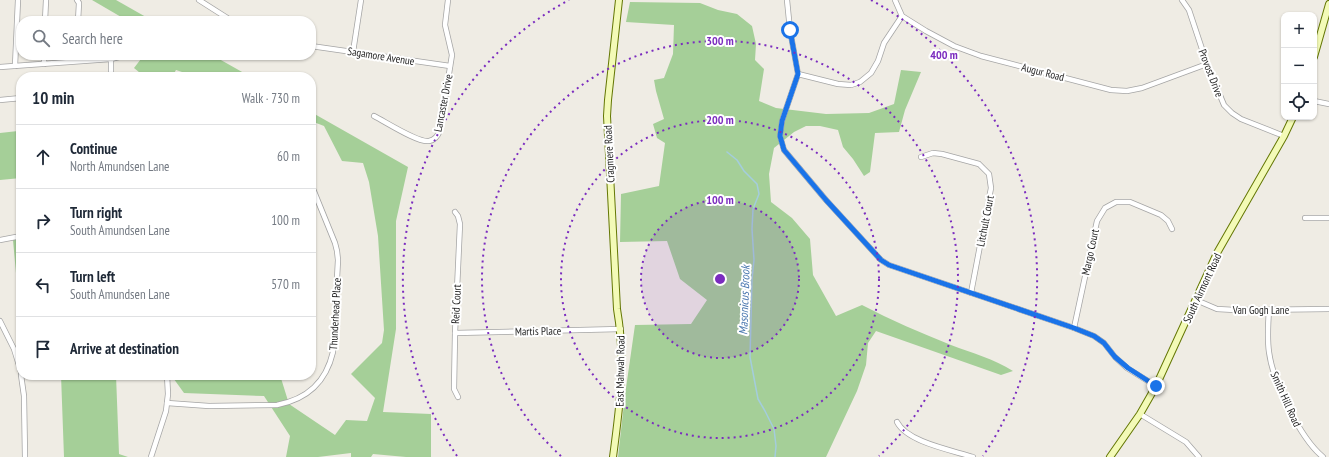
<!DOCTYPE html>
<html lang="en">
<head>
<meta charset="utf-8">
<style>
	body { margin:0; font-family:"PT Sans Narrow",sans-serif; background:#f2f2f3; color:#1f2937 }
	.controls { position:absolute; right:12px; top:12px; display:grid; overflow:hidden; border-radius:8px; box-shadow:0 1px 3px #0004 }
	.controls button { width:36px; height:36px; display:grid; place-items:center; padding:0; border:0; border-bottom:1px solid #e0e1e3; background:#fff; color:#1f2937; font:20px sans-serif }
	.stop { position:absolute; width:12px; height:12px; margin:-9px; border:3px solid #1a73e8; border-radius:50%; background:#fff }
	.stop.end { background:#1a73e8; border-color:#fff; box-shadow:0 1px 4px #0008 }
	.list { margin:0; padding:0; list-style:none }
	h2 { display:flex; justify-content:space-between; align-items:center; height:52px; margin:0; padding:0 16px; font-size:17px }
	h2 small { font-size:13px; font-weight:400; color:#747a83 }
	.list li { display:grid; grid-template-columns:26px 1fr auto; gap:12px; align-items:center; box-sizing:border-box; height:64px; padding:0 16px; border-top:1px solid #e0e1e3 }
	.list b { display:block; font-size:15px; white-space:nowrap }
	.list p { margin:0; font-size:13px; white-space:nowrap; color:#747a83 }
	.list em { font-size:13px; font-style:normal; color:#747a83 }
	.icon { flex:none; width:22px; height:22px; fill:none; stroke:currentColor; stroke-width:2; stroke-linecap:round; stroke-linejoin:round }
	.map { position:relative; flex:none; width:1329px; height:457px; overflow:hidden }
	.search { position:absolute; background:#fff; box-shadow:0 1px 3px #0004; left:16px; top:16px; width:300px; height:44px; display:flex; align-items:center; gap:10px; box-sizing:border-box; padding:0 14px; border-radius:16px; color:#747a83; font-size:15px }
	.panel { position:absolute; background:#fff; box-shadow:0 1px 3px #0004; left:16px; top:72px; width:300px; height:308px; border-radius:16px }
	.map>svg:first-child { display:block }
	.forest { fill:#a5cf98 }
	.lines { fill:none; stroke-linecap:round; stroke-linejoin:round }
	.stream { stroke:#a4cddd; stroke-width:1.5 }
	.street-casing { stroke:#a5a5a5; stroke-width:6 }
	.secondary-casing { stroke:#647704; stroke-width:8 }
	.street { stroke:#fff; stroke-width:4.5 }
	.secondary { stroke:#f3fab7; stroke-width:6 }
	.route { stroke:#1a73e8; stroke-width:5 }
	.ring { fill:none; stroke:#7b2cbf; stroke-width:2; stroke-dasharray:2 4 }
	.labels { text-anchor:middle; dominant-baseline:central; stroke-width:4; stroke-linejoin:round; paint-order:stroke }
	.street-label { font-size:11px; fill:#1e1e1e; stroke:#fff }
	.water-label { font-size:12px; font-style:italic; fill:#4977af; stroke:#fff }
	.centre { fill:#7b2cbf; stroke:#fff; stroke-width:2 }
	.ring-label { font-size:12px; text-anchor:middle; font-weight:bold; fill:#7b2cbf; stroke:#fff; stroke-width:4; stroke-linejoin:round; paint-order:stroke }
</style>
</head>
<body>
<div class="map">
<svg width="1329" height="457" viewBox="0 0 1329 457">
	<rect width="100%" height="100%" fill="#efece4"/>
	<g class="forest">
		<path d="M92 0H116L153 21H128Z"/>
		<path d="M630 2 700 3 718 10 737 14 752 26 756 44 755 60 764 69 759 101 776 108 826 114 869 113 894 104 901 70 921 72 905 110 899 132 875 133 870 172 864 176 853 159 843 147 838 130 820 126H806L794 132 774 148 769 174 771 202 792 218 810 239 813 275 836 316 862 305C891 320 921 333 951 345 972 353 994 359 1013 371L1001 375 876 331 868 343 866 365 857 391 826 457H618L625 395 635 325 691 324 707 300 680 279 667 241 620 242 621 194 659 186 665 143 657 138 653 124 664 119 656 91 654 80 664 78 673 54 674 25 626 22Z"/>
		<path d="M144 55H212L251 77H195L194 76 176 70 172 77H145L134 68Z"/>
		<path d="M311 112 408 167 396 221V329L383 412 431 414V457H406L373 454 371 457H351V453L318 457H286L290 436 264 396 184 393 171 375H210L215 378 252 376 253 375H280L289 404 335 435 346 420 367 421 375 398 351 374 382 343 384 330 378 236 369 182 363 163 342 161 324 126 311 121Z"/>
		<path d="M18 131V139H21V178L0 180V133Z"/>
		<path d="M21 238V286L17 284 13 240Z"/>
		<path d="M61 375H116L119 454 128 457H64Z"/>
	</g>
	<g class="lines">
		<path class="stream" d="M727 152 737 160 744 171 757 184 759 194 753 209 752 229 754 260 752 279 750 357 758 399 765 411 774 429 776 446 775 457"/>
		<g class="street-casing">
			<g id="street">
				<path d="M77 0 79 3 78 21"/>
				<path d="M199 0 232 21"/>
				<path d="M787 0 790 30 798 74 782 121 780 136 784 150 826 200 881 260 889 265 1074 328 1094 336 1104 343 1115 357 1127 368 1156 386"/>
				<path d="M895 0 902 16 926 31 954 46 981 56 1111 90 1127 91 1142 88 1207 64"/>
				<path d="M1182 0 1189 10 1207 64 1224 105 1232 113 1241 119 1284 136"/>
				<path d="M45 21 46 0"/>
				<path d="M311 46 450 66"/>
				<path d="M353 52 361 0"/>
				<path d="M111 55V77"/>
				<path d="M44 64V55"/>
				<path d="M15 66 18 0"/>
				<path d="M0 67 111 59 127 55"/>
				<path d="M798 74 838 84 851 85 860 82 871 73 878 61 884 43 902 16"/>
				<path d="M0 100 21 98"/>
				<path d="M1314 101 1329 104"/>
				<path d="M374 116C386 122 418 143 429 141 435 140 438 136 440 130L452 55 445 25 448 0"/>
				<path d="M921 157 933 153 942 154 979 164 989 174 991 188 971 293"/>
				<path d="M455 212 458 216 460 224 455 333 454 389 458 397"/>
				<path d="M1305 218H1329"/>
				<path d="M0 240 21 236"/>
				<path d="M1196 300 1217 309 1235 310 1329 309"/>
				<path d="M1269 310C1268 324 1267 338 1269 352 1273 382 1300 438 1323 457"/>
				<path d="M0 321 14 349 21 372"/>
				<path d="M1074 328 1097 221 1105 208 1116 202H1130L1161 215 1168 221 1172 229"/>
				<path d="M455 333 621 329"/>
				<path d="M21 375 24 396 25 457"/>
				<path d="M167 403 209 406 277 405C308 399 326 382 333 352L338 260 337 251 335 243 311 184"/>
				<path d="M1140 414 1186 442 1199 457"/>
				<path d="M897 422C907 442 951 450 973 457"/>
				<path d="M151 457 166 411 168 394 167 375"/>
			</g>
		</g>
		<g class="secondary-casing">
			<g id="secondary">
				<path d="M1314 57 1329 4"/>
				<path d="M613 457C620 405 626 361 617 309L607 116 608 100 619 0"/>
				<path d="M1110 457 1140 414 1156 386 1217 253 1284 136 1293 117"/>
			</g>
		</g>
		<use href="#street" class="street"/>
		<use href="#secondary" class="secondary"/>
	</g>
	<g class="lines">
		<path class="route" d="M790 30 798 74 782 121 780 136 784 150 826 200 881 260 889 265 1074 328 1094 336 1104 343 1115 357 1128 368 1156 386"/>
	</g>
	<circle cx="720" cy="279" r="79" fill="#7b2cbf" fill-opacity=".12"/>
	<g class="ring">
		<circle cx="720" cy="279" r="79"/>
		<circle cx="720" cy="279" r="159"/>
		<path d="M561 456A238 238 0 1 1 879 456"/>
		<path d="M457 456A317 317 0 0 1 569 0M871 0A317 317 0 0 1 983 456"/>
	</g>
	<g class="labels">
		<g class="street-label">
			<text transform="translate(381 56) rotate(9)">Sagamore Avenue</text>
			<text transform="translate(1043 72) rotate(14)">Augur Road</text>
			<text transform="translate(1211 73) rotate(69)">Provost Drive</text>
			<text transform="translate(443 103) rotate(-79)">Lancaster Drive</text>
			<text transform="translate(609 154) rotate(-93)">Cragmere Road</text>
			<text transform="translate(985 221) rotate(-79)">Litchult Court</text>
			<text transform="translate(1090 252) rotate(-78)">Margo Court</text>
			<text transform="translate(1202 288) rotate(-65)">South Airmont Road</text>
			<text transform="translate(456 304) rotate(-87)">Reid Court</text>
			<text x="1261" y="310">Van Gogh Lane</text>
			<text transform="translate(335 314) rotate(-87)">Thunderhead Place</text>
			<text transform="translate(538 331) rotate(-1)">Martis Place</text>
			<text transform="translate(620 371) rotate(-89)">East Mahwah Road</text>
			<text transform="translate(1286 399) rotate(66)">Smith Hill Road</text>
		</g>
		<g class="water-label">
			<text transform="translate(744 300) rotate(-88)">Masonicus Brook</text>
		</g>
	</g>
	<circle cx="720" cy="279" r="6" class="centre"/>
	<g class="ring-label">
		<text x="720" y="45">300 m</text>
		<text x="944" y="59">400 m</text>
		<text x="720" y="124">200 m</text>
		<text x="720" y="204">100 m</text>
	</g>
</svg>
<div class="controls">
<button>+</button>
<button>−</button>
<button><svg class="icon" aria-label="locate" viewBox="0 0 24 24"><circle cx="12" cy="12" r="6"/><path d="M12 2v4M12 18v4M2 12h4M18 12h4"/></svg></button>
</div>
<div class="stop" style="left:790px;top:30px"></div>
<div class="stop end" style="left:1156px;top:386px"></div>
<div class="search"><svg class="icon" aria-label="search" viewBox="0 0 24 24"><circle cx="10" cy="10" r="6"/><path d="M15 15l6 6"/></svg>Search here</div>
<section class="panel">
<h2>10 min<small>Walk · 730 m</small></h2>
<ul class="list">
<li><svg class="icon" aria-label="ahead" viewBox="0 0 24 24"><path d="M12 20V5M6 11l6-6 6 6"/></svg><div><b>Continue</b><p>North Amundsen Lane</p></div><em>60 m</em></li>
<li><svg class="icon" aria-label="right" viewBox="0 0 24 24"><path d="M7 20v-9h11M14 6l5 5-5 5"/></svg><div><b>Turn right</b><p>South Amundsen Lane</p></div><em>100 m</em></li>
<li><svg class="icon" aria-label="left" viewBox="0 0 24 24"><path d="M17 20v-9H6M10 6l-5 5 5 5"/></svg><div><b>Turn left</b><p>South Amundsen Lane</p></div><em>570 m</em></li>
<li><svg class="icon" aria-label="arrive" viewBox="0 0 24 24"><path d="M6 21V4h12l-3 4 3 4H6"/></svg><div><b>Arrive at destination</b></div></li>
</ul>
</section>
</div>
</body>
</html>
